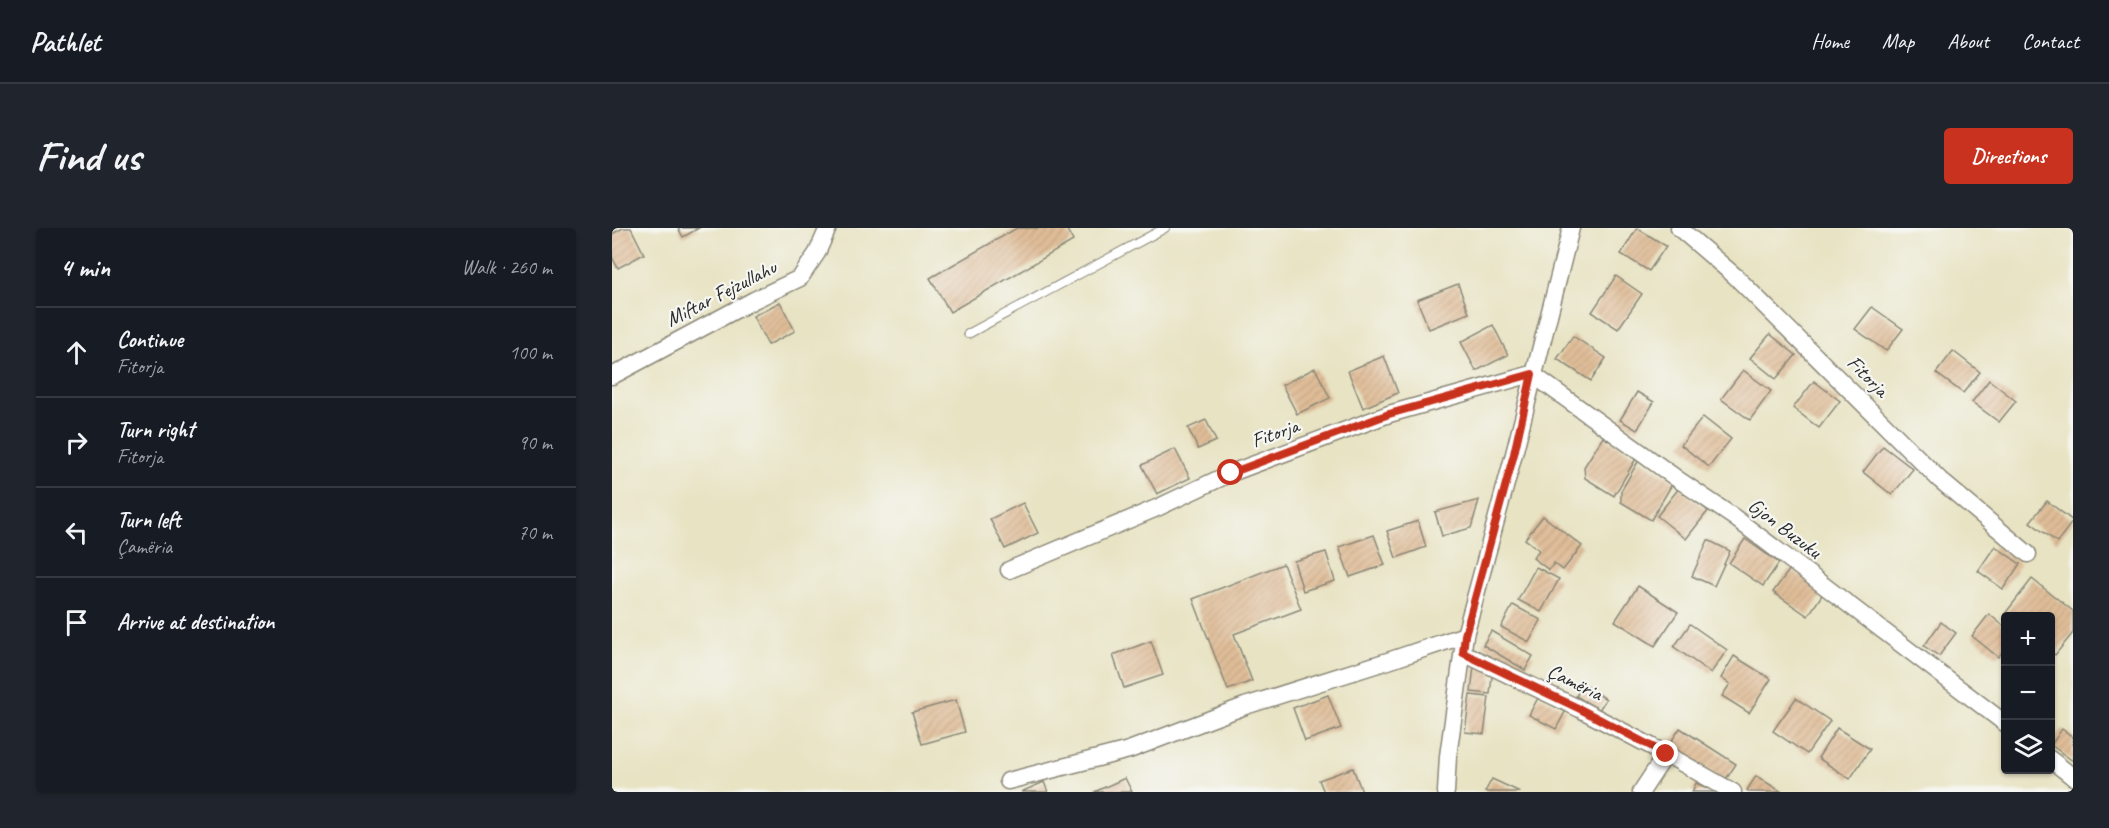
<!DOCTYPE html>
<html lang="en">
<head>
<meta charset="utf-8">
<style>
	body { margin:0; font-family:Caveat,sans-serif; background:#20242c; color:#f1f3f6 }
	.controls { position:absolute; right:18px; bottom:18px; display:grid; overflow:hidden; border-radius:6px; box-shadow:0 2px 4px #0004 }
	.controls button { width:54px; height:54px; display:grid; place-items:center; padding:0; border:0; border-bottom:2px solid #363941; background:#171b24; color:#f1f3f6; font:30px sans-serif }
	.stop { position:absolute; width:18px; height:18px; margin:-14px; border:4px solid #c8321e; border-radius:50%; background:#fff }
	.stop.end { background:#c8321e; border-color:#fff; box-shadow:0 2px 6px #0008 }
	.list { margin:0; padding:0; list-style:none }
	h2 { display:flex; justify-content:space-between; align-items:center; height:78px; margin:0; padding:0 24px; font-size:26px }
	h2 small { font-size:20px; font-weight:400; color:#9ea1a6 }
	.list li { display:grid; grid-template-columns:39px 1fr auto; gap:18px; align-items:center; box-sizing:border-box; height:90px; padding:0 24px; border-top:2px solid #363941 }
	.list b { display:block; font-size:22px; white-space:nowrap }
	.list p { margin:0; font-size:20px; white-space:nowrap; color:#9ea1a6 }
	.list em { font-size:20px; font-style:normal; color:#9ea1a6 }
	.icon { flex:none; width:33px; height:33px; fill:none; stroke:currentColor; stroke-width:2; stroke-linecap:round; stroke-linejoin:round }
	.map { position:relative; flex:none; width:1461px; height:564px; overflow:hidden; border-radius:6px }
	header { display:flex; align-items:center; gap:36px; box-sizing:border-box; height:84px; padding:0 30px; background:#171b24; border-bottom:2px solid #363941 }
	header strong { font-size:28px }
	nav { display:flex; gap:33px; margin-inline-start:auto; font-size:21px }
	.intro { display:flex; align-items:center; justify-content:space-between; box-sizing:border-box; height:144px; padding:0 36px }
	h1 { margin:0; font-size:42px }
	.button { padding:15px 27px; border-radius:6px; background:#c8321e; color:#fff; font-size:21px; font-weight:700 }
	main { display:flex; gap:36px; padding:0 36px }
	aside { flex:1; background:#171b24; border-radius:6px; box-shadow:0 2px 4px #0004 }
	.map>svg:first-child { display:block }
	.building { fill:url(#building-hatch) }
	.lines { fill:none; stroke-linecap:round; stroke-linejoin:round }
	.service-casing { stroke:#8a8777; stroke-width:10 }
	.minor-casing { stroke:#8a8777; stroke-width:19 }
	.service { stroke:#fff; stroke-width:8 }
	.minor { stroke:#fff; stroke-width:16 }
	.route { stroke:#c8321e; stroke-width:8 }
	.labels { text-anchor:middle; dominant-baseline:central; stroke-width:4.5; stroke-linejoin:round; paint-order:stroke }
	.street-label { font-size:21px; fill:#2b2b2b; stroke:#f6f6f2 }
</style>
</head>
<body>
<header>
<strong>Pathlet</strong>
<nav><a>Home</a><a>Map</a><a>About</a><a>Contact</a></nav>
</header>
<div class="intro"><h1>Find us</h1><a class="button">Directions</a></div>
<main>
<aside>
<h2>4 min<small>Walk · 260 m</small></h2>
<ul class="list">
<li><svg class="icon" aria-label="ahead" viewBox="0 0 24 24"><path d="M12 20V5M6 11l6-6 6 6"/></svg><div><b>Continue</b><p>Fitorja</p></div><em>100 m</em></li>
<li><svg class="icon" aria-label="right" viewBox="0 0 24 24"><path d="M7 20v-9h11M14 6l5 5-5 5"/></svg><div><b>Turn right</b><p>Fitorja</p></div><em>90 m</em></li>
<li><svg class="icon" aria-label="left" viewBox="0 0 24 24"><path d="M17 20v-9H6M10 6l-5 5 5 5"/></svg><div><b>Turn left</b><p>Çamëria</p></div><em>70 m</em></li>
<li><svg class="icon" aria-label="arrive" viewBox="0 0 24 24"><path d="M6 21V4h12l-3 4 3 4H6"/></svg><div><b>Arrive at destination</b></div></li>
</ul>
</aside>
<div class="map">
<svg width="1461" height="564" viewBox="0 0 1461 564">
	<defs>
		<pattern id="building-hatch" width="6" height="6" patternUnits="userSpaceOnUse" patternTransform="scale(1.5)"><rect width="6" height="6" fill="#e0bd98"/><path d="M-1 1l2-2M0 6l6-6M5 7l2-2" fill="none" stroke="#c0a383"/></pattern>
	</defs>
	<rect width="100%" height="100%" fill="#f6f6f2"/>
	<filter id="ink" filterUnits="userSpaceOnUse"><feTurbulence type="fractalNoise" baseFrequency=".0167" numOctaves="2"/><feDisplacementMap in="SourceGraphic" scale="12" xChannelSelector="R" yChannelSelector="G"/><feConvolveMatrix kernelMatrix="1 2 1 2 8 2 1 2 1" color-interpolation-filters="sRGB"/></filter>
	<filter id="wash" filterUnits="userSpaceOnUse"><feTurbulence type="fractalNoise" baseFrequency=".008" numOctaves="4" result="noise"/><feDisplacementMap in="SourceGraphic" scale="24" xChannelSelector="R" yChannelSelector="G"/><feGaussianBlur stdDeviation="1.35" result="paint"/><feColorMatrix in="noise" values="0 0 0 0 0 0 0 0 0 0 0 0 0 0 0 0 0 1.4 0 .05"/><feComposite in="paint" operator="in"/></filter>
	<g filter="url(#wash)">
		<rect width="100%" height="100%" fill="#e8e3c3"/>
		<g id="blocks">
			<g class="building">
				<path d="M11 0H19L32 26 6 40 0 29V6Z"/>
				<path d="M66 0H87L71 9Z"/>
				<path d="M405 0H454L461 13 338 84 318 50Z"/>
				<path d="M1025 0 1054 18 1037 43 1009 26Z"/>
				<path d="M1004 48 1030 66 1006 101 980 84Z"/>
				<path d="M846 56 857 85 817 101 805 72Z"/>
				<path d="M168 74 183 103 156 117 141 88Z"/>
				<path d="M1260 79 1291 101 1274 123 1243 101Z"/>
				<path d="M881 97 896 127 864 143 849 114Z"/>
				<path d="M1158 106 1184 127 1164 151 1138 130Z"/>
				<path d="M961 108 994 130 979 153 945 131Z"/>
				<path d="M1341 123 1368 144 1351 165 1324 145Z"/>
				<path d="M772 128 786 165 751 180 736 143Z"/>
				<path d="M703 140 718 170 685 186 670 157Z"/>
				<path d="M1131 142 1159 163 1138 192 1109 171Z"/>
				<path d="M1377 152 1404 173 1387 194 1360 174Z"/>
				<path d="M1202 153 1228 173 1207 200 1181 180Z"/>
				<path d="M1025 164 1042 174 1025 202 1008 192Z"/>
				<path d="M1091 189 1119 211 1097 239 1069 217Z"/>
				<path d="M594 192 604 213 586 221 576 200Z"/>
				<path d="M991 209 1025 229 1002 268 973 250 972 239Z"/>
				<path d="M1271 218 1301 241 1280 267 1251 244Z"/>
				<path d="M563 221 578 250 545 266 530 237Z"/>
				<path d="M1027 232 1062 253 1039 292 1009 274V263Z"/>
				<path d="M1067 260 1096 283 1074 311 1045 288Z"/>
				<path d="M867 272 859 300 830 308 823 284Z"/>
				<path d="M1435 273 1461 293 1445 314 1418 294Z"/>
				<path d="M411 275 426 305 393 321 378 291Z"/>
				<path d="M931 288 970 318 951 342 942 335 937 342 921 330 927 322 913 311Z"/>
				<path d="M806 293 814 319 784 330 775 303Z"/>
				<path d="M762 307 773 337 738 349 727 319Z"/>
				<path d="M1133 311 1167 335 1151 358 1117 335Z"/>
				<path d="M1096 312 1118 323 1102 358 1080 348Z"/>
				<path d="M1383 318 1408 336 1391 361 1366 343Z"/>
				<path d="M714 324 723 353 691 363 682 333Z"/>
				<path d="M671 336 689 381 622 406 640 453 616 462 581 371Z"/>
				<path d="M924 339 947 351 929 384 906 372Z"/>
				<path d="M1178 341 1212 364 1196 388 1161 364Z"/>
				<path d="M1420 351 1461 383V405L1443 427 1438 423V388H1394L1392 387Z"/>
				<path d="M1026 358 1066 384 1043 418 1003 393Z"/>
				<path d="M901 377 929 392 917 414 889 399Z"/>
				<path d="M1377 386 1394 400V420L1386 429 1360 408Z"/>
				<path d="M1329 394 1344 405 1327 428 1312 418Z"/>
				<path d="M1078 396 1115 422 1099 445 1062 419Z"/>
				<path d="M879 403 921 428 913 442 871 417Z"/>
				<path d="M539 413 551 447 512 460 501 427Z"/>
				<path d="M1122 428 1159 451 1137 485 1110 468 1118 456 1109 450Z"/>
				<path d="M862 438 881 440 878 466 859 464Z"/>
				<path d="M971 456 994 471 987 482 964 468Z"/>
				<path d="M716 467 729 500 693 513 681 480Z"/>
				<path d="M858 467 877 469 872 506 853 504Z"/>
				<path d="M927 468 954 482 944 501 917 487Z"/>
				<path d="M1184 470 1218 493 1195 526 1161 503Z"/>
				<path d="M344 472 353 504 310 516 300 484Z"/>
				<path d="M1068 500 1124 536 1113 553 1057 517Z"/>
				<path d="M1225 500 1258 521 1238 551 1206 530Z"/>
				<path d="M1450 501 1461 509V533L1439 517Z"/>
				<path d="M741 540 750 564H712L707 552Z"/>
				<path d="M1144 548 1170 564H1138L1135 562Z"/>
				<path d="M513 550 520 564H482Z"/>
				<path d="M880 551 908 564H873Z"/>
				<path d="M432 554 436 564H409Z"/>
				<path d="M1084 555 1104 564H1080Z"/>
			</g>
		</g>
	</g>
	<g filter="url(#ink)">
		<use href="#blocks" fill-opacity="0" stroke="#8a8777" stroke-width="1.5"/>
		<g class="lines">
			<g class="service-casing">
				<path id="service" d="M356 106 553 0"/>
			</g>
			<g class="minor-casing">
				<g id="minor">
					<path d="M1067 0 1123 48 1328 252 1416 326"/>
					<path d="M920 146 1064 250 1123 290 1394 496"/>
					<path d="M0 148 142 72 188 50 205 25 216 0"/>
					<path d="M397 342 547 279 619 245 777 186 920 146"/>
					<path d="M851 425 968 481 1054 526"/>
					<path d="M1438 531 1461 549"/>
					<path d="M396 553 517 522 633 478 779 432 853 407"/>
					<path d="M834 564 836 528 853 407 902 226 959 0"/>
					<path d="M1029 564 1054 526 1121 564"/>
				</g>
			</g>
			<use href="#service" class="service"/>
			<use href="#minor" class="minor"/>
		</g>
	</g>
	<g class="lines" filter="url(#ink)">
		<path class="route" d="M619 245 777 186 920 146 902 226 853 407 851 425 968 481 1054 526"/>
	</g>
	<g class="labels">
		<g class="street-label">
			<text transform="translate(109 65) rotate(-27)">Miftar Fejzullahu</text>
			<text transform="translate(1256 148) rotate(45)">Fitorja</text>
			<text transform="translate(663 205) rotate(-20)">Fitorja</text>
			<text transform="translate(1173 300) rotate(37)">Gjon Buzuku</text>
			<text transform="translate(963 454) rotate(26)">Çamëria</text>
		</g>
	</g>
</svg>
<div class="controls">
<button>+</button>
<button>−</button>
<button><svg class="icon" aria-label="layers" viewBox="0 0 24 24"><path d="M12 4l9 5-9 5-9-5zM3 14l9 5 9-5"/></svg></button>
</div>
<div class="stop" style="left:619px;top:245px"></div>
<div class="stop end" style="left:1054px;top:526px"></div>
</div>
</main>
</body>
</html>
